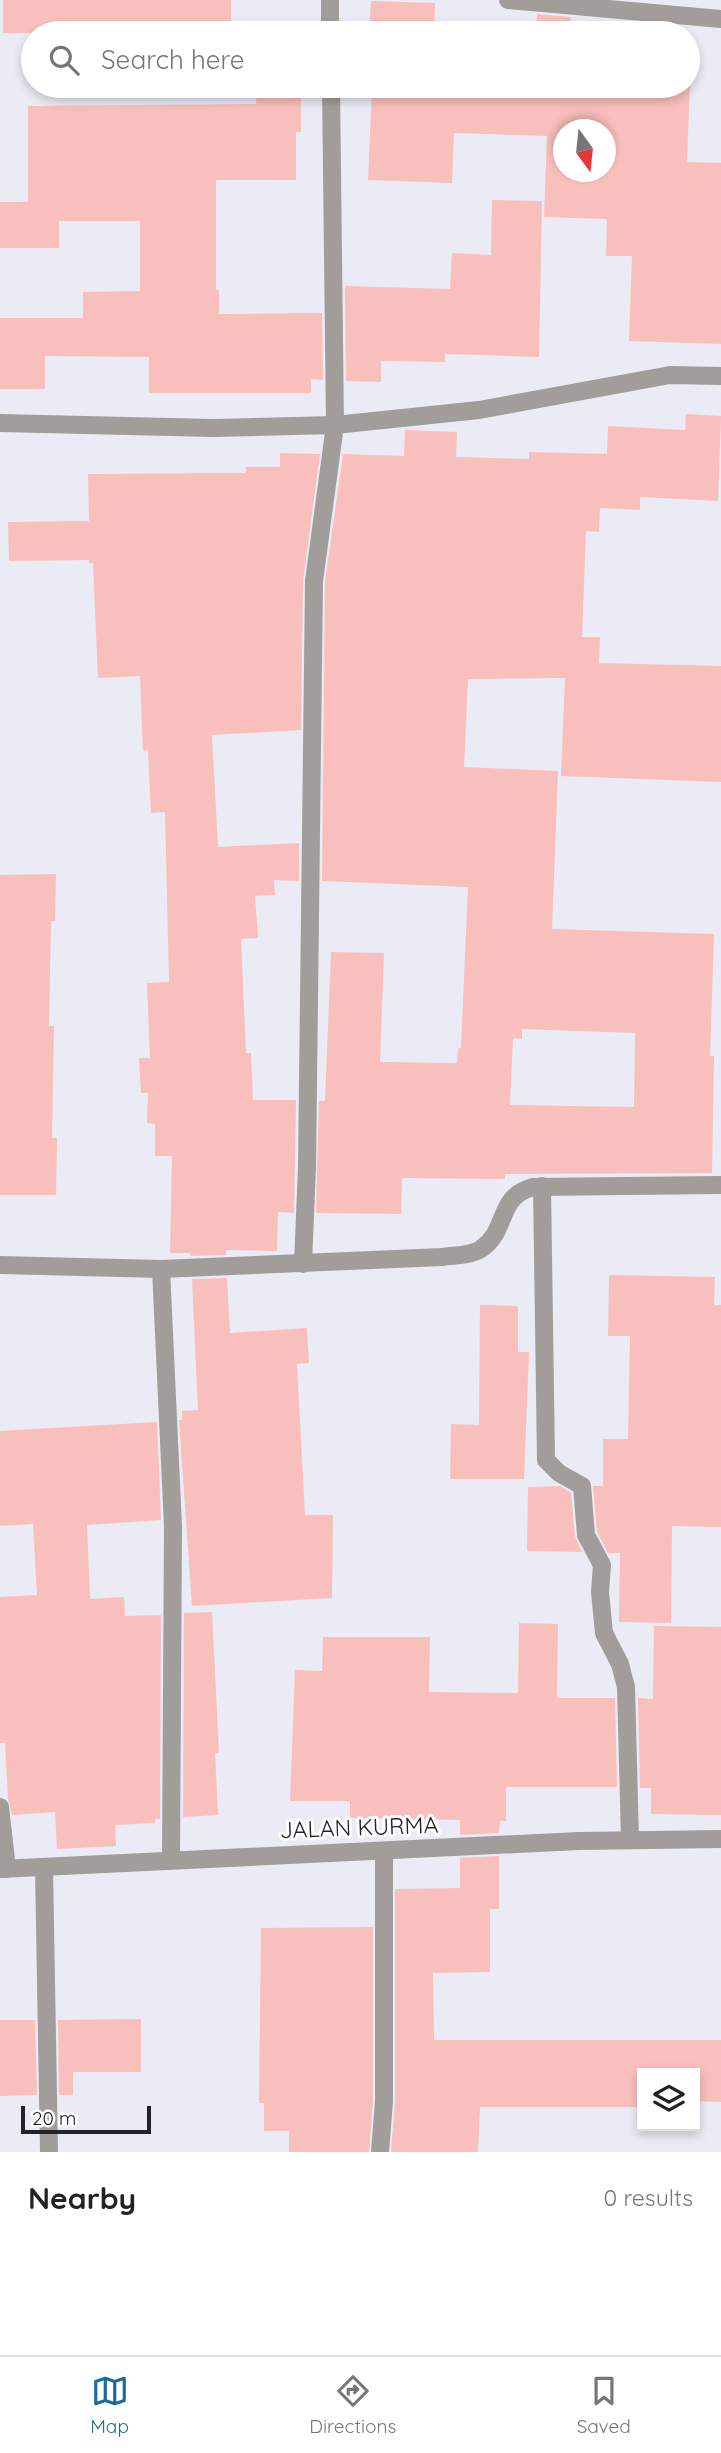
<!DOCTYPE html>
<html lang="en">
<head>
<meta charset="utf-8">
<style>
	body { margin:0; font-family:Quicksand,sans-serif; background:#f2f2f2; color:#222 }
	.controls { position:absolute; right:21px; bottom:21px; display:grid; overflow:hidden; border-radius:0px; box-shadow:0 4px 10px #0003 }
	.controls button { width:63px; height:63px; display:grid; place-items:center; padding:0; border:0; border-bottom:2px solid #e0e0e0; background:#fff; color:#222; font:35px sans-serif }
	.compass { position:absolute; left:553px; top:119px; width:63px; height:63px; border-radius:50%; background:#fff; box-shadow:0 4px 10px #0003; rotate:165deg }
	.scale { position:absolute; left:21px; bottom:18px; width:130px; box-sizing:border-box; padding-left:7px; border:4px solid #232327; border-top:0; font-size:19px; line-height:24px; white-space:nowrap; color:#232327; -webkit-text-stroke:5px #fff; paint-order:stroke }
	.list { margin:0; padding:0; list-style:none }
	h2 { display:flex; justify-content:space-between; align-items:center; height:91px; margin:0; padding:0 28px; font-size:30px }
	h2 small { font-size:23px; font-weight:400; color:#767676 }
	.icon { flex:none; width:38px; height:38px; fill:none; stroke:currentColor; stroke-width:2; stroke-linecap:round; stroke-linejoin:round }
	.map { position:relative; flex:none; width:721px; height:2152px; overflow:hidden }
	.search { position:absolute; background:#fff; box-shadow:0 4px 10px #0003; left:21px; right:21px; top:21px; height:77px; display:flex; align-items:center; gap:18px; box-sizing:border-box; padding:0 24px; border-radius:38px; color:#767676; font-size:26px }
	.sheet { height:203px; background:#fff }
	nav { display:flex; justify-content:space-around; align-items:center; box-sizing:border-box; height:98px; border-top:2px solid #e0e0e0; background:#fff; font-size:19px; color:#767676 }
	nav a { display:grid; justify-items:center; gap:4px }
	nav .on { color:#1a6b9c }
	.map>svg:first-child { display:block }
	.building { fill:#f9bfbc; fill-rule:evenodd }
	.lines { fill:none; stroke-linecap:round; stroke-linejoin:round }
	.minor { stroke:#a09d9a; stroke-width:18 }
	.labels { text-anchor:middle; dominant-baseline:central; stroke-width:6; stroke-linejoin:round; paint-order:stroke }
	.street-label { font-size:23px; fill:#232327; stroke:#fff }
</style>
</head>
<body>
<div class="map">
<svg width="721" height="2152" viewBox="0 0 721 2152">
	<rect width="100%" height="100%" fill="#eaebf4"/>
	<g class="building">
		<rect x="3" y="0" width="228" height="33"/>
		<path d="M371 1 435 3 434 33H369Z"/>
		<path d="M537 14 571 17V25L649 33H536Z"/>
		<path d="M688 55H691L687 162 721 163V344L629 341 632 256H606L607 219 544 217 547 136 454 133 452 183 368 180 372 88 368 86H688ZM564 130H606V172H564Z"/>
		<path d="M257 86H301V132H296V180H216V290H219V314L322 313 323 380 311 379V393H149V357L45 356V389H0V318H83V292L140 291V221H59V248H0V202H28V106L256 104Z"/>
		<path d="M492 200 542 201 539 357 445 354V362L381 361V382L346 381 345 286 450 289 452 253 491 255Z"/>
		<path d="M686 414 721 416 718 501 640 497V510L600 508 599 532 586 531 582 637H600L599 663 721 666V782L561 776 565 678 468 679 464 767 558 771 552 929 714 934 710 1056H714L712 1173 505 1174V1179L402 1178 401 1214 316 1213 319 1101H325L331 952 384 953 380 1062 457 1063 458 1048H461L468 887 322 881 325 582 343 454 404 456 405 430 457 432 456 457 529 459V452L607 454 608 426 685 430ZM522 1029 635 1033 634 1107 510 1105 513 1038 522 1039Z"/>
		<path d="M280 453 320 454 303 581 301 730 212 735 218 847 299 843V881L274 880 275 895 255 896 258 938 241 939 246 1053H251L253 1100H296L294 1213 278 1212 277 1251 226 1250V1255L191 1256 190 1253H170L172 1156H155V1124L147 1123 148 1093H141L139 1058H150L147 983 169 982 165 812 151 813 148 750 143 751 140 676 98 678 93 563H89V560L9 561 8 522 89 521 88 474 246 473V467H280Z"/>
		<path d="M56 874 55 921H51L49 1026H54L52 1138H57L56 1195H0V875Z"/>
		<path d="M609 1275 715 1277 714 1305H721V1527L672 1526 671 1623 619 1622 620 1553H608L597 1532 593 1486H603V1439H628L630 1336H608Z"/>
		<path d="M227 1278 230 1333 307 1328 309 1363 297 1364 305 1515H333L332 1598 192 1606 179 1420H182V1411L198 1410 192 1279Z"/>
		<path d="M480 1305 518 1306V1352H529L524 1479H450L451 1424 479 1425Z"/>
		<path d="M157 1422 161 1520 87 1525 90 1599 124 1597 125 1616 161 1615 160 1819H155V1823L115 1825 116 1846 57 1849 55 1812 12 1815 8 1799 5 1743H0V1597L37 1595 33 1524 0 1526V1431Z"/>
		<path d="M560 1486 571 1493 575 1536 582 1552 527 1551 528 1487Z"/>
		<path d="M212 1612 219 1753H215L218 1815 183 1817 184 1613Z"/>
		<path d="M519 1623 558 1624 557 1698H615L617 1787H506V1821H500L499 1833 460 1835V1820L350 1818V1801H290L295 1670 322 1671 323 1637H430L429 1692 518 1693Z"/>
		<path d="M654 1626 721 1627V1815L651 1814V1788H640L638 1698 653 1699Z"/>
		<path d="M499 1856V1909H490V1972L433 1973 434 2040H721V2102L695 2101V2073H642V2107H480L478 2152H391L395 2101V1889L460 1888V1858Z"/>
		<path d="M373 1927V2101L369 2152H289V2131H264V2103H259L261 1928Z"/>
		<path d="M141 2019V2072H73V2095H59L58 2020Z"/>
		<path d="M0 2020H35L37 2095 0 2096Z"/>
	</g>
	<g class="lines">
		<g class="minor">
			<path d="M330 0V33"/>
			<path d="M508 0 721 19"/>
			<path d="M0 423 213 428 335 425 479 410 670 375 721 376"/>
			<path d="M542 1186 546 1460 559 1473 582 1486 586 1535 602 1565 600 1592 604 1633 620 1664 626 1687 630 1840"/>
			<path d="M303 1264 307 1167 314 581 335 425 331 86"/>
			<path d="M0 1265 161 1269 442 1257C455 1255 470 1256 481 1249 509 1230 496 1197 533 1187L721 1185"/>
			<path d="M161 1269 173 1526 171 1860"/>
			<path d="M0 1807 7 1869"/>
			<path d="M44 1868 49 2152"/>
			<path d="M0 1869 579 1841 721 1839"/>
			<path d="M380 2152 384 2101V1851"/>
		</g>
	</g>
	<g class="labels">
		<g class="street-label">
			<text transform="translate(359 1827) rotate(-2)">JALAN KURMA</text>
		</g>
	</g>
</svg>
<div class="controls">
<button><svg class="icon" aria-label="layers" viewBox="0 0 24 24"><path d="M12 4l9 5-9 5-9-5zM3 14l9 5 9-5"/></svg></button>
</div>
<svg class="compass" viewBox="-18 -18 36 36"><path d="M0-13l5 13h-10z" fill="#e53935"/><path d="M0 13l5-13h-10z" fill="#767676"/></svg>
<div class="scale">20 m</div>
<div class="search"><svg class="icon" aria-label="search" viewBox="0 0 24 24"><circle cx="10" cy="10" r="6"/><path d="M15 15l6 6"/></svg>Search here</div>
</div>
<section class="sheet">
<h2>Nearby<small>0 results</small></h2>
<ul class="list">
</ul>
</section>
<nav>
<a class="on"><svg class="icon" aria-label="map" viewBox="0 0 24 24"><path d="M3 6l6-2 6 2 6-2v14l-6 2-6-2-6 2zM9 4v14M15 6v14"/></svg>Map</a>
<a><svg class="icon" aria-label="directions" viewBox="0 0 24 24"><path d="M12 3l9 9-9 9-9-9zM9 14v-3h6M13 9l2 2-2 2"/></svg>Directions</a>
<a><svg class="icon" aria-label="saved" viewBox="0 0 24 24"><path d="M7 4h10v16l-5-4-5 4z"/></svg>Saved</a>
</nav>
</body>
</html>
